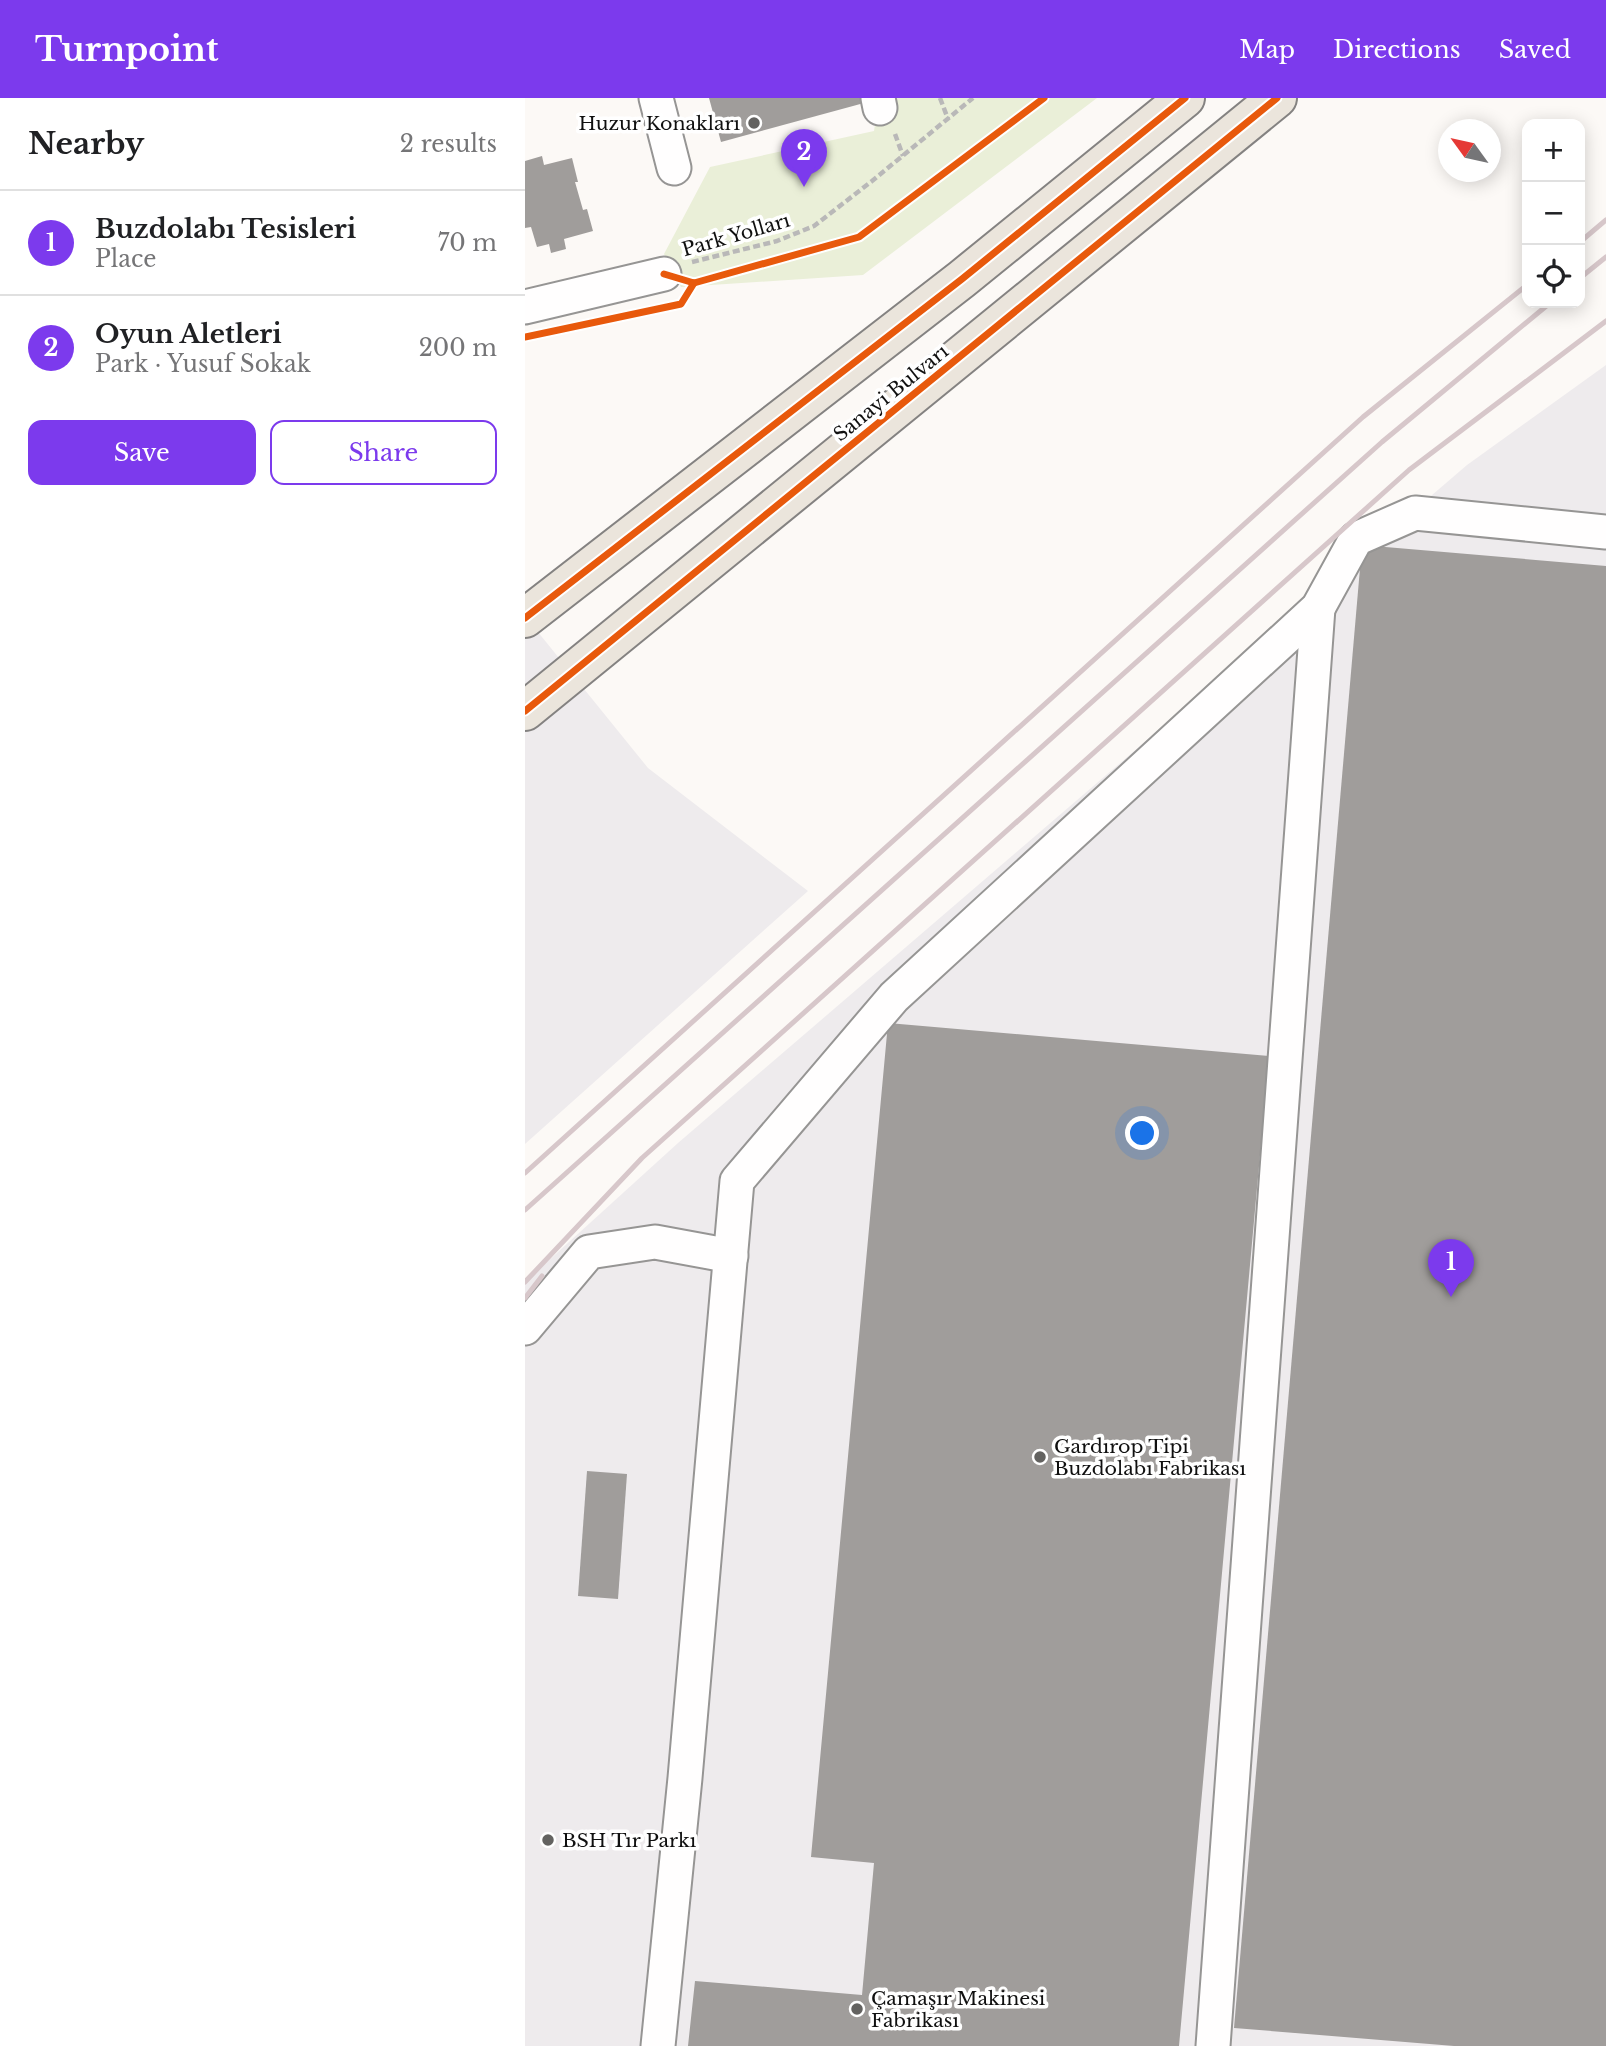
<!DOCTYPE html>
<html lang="en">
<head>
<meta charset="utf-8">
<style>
	body { margin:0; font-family:"Libre Baskerville",serif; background:#f6f6f6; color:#202124 }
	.controls { position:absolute; right:21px; top:21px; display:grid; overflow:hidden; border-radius:14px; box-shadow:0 4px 18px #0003 }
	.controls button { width:63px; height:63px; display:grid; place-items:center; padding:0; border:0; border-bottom:2px solid #e0e0e0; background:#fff; color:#202124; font:35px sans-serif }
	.compass { position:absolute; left:913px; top:21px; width:63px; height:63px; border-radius:50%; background:#fff; box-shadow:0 4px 18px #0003; rotate:303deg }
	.you { position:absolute; left:618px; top:1036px; width:24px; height:24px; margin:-18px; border:5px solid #fff; border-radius:50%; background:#1a73e8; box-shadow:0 0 0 10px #1a73e833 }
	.badge { display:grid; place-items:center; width:46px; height:46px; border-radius:50%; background:#7c3aed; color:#fff; font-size:23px; font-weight:700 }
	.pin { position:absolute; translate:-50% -58px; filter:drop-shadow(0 2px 4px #0008) }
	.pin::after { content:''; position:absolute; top:37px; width:24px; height:21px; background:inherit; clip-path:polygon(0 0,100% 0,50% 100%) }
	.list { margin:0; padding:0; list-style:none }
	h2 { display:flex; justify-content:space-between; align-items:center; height:91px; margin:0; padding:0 28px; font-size:30px }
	h2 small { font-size:23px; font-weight:400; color:#757577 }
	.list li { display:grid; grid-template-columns:46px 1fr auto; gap:21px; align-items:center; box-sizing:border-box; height:105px; padding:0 28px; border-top:2px solid #e0e0e0 }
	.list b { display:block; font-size:26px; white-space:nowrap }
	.list p { margin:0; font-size:23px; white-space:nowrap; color:#757577 }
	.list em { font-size:23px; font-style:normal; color:#757577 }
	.actions { display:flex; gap:14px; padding:21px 28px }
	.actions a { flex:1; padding:16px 0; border:2px solid #7c3aed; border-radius:14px; text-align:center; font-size:24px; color:#7c3aed }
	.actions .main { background:#7c3aed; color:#fff }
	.icon { flex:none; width:38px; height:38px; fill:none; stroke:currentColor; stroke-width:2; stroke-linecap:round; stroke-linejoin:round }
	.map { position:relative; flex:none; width:1081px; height:1948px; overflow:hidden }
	header { display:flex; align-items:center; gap:42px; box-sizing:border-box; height:98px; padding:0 35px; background:#7c3aed; color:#fff }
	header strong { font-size:33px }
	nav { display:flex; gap:38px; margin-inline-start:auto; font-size:24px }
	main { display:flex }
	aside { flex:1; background:#fff }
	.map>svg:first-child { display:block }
	.industrial { fill:#eeebed }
	.green { fill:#eaefd8 }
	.building { fill:#a09d9b }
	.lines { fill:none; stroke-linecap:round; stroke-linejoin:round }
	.minor-casing { stroke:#969594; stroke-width:37 }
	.major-casing { stroke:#848281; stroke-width:42 }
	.path { stroke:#b9b8b8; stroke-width:4.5; stroke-dasharray:7 3.5; stroke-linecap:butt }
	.minor { stroke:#fffefe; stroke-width:33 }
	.major { stroke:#ebe5dc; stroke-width:38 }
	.rail { stroke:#d7c7ca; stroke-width:5 }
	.cycleway-casing { stroke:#fff; stroke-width:11 }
	.cycleway { stroke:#e8590c; stroke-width:7 }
	.poi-dot { fill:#636260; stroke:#fff; stroke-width:2.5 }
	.labels { text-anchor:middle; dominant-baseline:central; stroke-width:7; stroke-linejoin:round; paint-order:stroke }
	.poi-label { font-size:19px; fill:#101010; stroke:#fff; text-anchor:start }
	.street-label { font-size:19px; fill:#101010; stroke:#fff }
</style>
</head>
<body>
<header>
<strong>Turnpoint</strong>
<nav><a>Map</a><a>Directions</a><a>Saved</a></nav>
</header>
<main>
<aside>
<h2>Nearby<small>2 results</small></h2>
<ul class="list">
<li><span class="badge">1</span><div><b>Buzdolabı Tesisleri</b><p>Place</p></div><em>70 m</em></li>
<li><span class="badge">2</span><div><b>Oyun Aletleri</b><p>Park · Yusuf Sokak</p></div><em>200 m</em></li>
</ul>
<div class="actions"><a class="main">Save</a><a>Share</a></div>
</aside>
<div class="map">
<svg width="1081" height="1948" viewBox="0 0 1081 1948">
	<rect width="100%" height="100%" fill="#fcf9f6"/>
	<g class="industrial">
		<path d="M1081 267V1948H0V1184L153 1045 942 367Z"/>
		<path d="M0 518 123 670 283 793 0 1046Z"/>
	</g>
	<path class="green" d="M354 0H572L338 177 156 189 139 156 185 69 349 33Z"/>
	<g class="building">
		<path d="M184 0H338L339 5 196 44Z"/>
		<path d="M17 58 19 67 47 60 53 84H50L58 112 62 111 68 133 39 141 41 151 26 155 24 146 12 149 6 129 0 130V63Z"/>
		<path d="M837 447 1081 468V1948H929L709 1930Z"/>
		<path d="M363 925 744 958 654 1948H163L170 1883 337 1897 349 1765 286 1759Z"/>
		<path d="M62 1373 102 1376 93 1501 53 1498Z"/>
	</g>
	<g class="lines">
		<g class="minor-casing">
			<g id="minor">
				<path d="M131 0 149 70"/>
				<path d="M353 0 355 10"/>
				<path d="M0 209 139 176"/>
				<path d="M0 1230 64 1154 130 1144 206 1158"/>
				<path d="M133 1948 160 1680 212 1083 369 899 793 510 831 441 890 415 1081 434"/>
				<path d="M688 1948 793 510"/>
			</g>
		</g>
		<g class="major-casing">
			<g id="major">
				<path d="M0 520 437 181 660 0"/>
				<path d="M0 613 752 0"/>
			</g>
		</g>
		<g class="path">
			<path d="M415 0 423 21"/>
			<path d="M370 36 378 58"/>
			<path d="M167 164 252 143 289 128 347 83 448 0"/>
		</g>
		<use href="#minor" class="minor"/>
		<use href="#major" class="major"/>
		<g class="rail">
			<path d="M1055 144 1081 122"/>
			<path d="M1055 180 1081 159"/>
			<path d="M0 1075 838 319 1002 187"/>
			<path d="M0 1112 857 344 1025 205"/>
			<path d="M0 1184 117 1060 884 372 1081 223"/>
			<path d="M0 1200 17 1178"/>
		</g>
		<g class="cycleway-casing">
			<g id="cycleway">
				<path d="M139 176 169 185 334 139 519 0"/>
				<path d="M0 239 156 206 169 185"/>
				<path d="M0 520 437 181 660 0"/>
				<path d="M0 613 752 0"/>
			</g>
		</g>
		<use href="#cycleway" class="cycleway"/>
	</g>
	<g class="poi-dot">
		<circle cx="229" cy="25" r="7"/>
		<circle cx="515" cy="1359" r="7"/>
		<circle cx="23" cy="1742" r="7"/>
		<circle cx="332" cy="1911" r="7"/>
	</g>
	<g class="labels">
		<g class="poi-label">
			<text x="215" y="25" text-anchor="end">Huzur Konakları</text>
			<text x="529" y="1348">Gardırop Tipi<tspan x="529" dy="22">Buzdolabı Fabrikası</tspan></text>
			<text x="37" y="1742">BSH Tır Parkı</text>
			<text x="346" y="1900">Çamaşır Makinesi<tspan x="346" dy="22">Fabrikası</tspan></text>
		</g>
		<g class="street-label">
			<text transform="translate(211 137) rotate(-16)">Park Yolları</text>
			<text transform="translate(366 295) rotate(-39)">Sanayi Bulvarı</text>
		</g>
	</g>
</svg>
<div class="controls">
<button>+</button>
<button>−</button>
<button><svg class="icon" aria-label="locate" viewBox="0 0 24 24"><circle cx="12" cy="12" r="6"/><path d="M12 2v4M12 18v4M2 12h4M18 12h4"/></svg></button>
</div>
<svg class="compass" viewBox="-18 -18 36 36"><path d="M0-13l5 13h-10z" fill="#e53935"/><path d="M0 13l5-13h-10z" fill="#757577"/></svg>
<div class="you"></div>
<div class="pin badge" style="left:926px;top:1199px">1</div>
<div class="pin badge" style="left:279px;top:89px">2</div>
</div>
</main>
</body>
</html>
